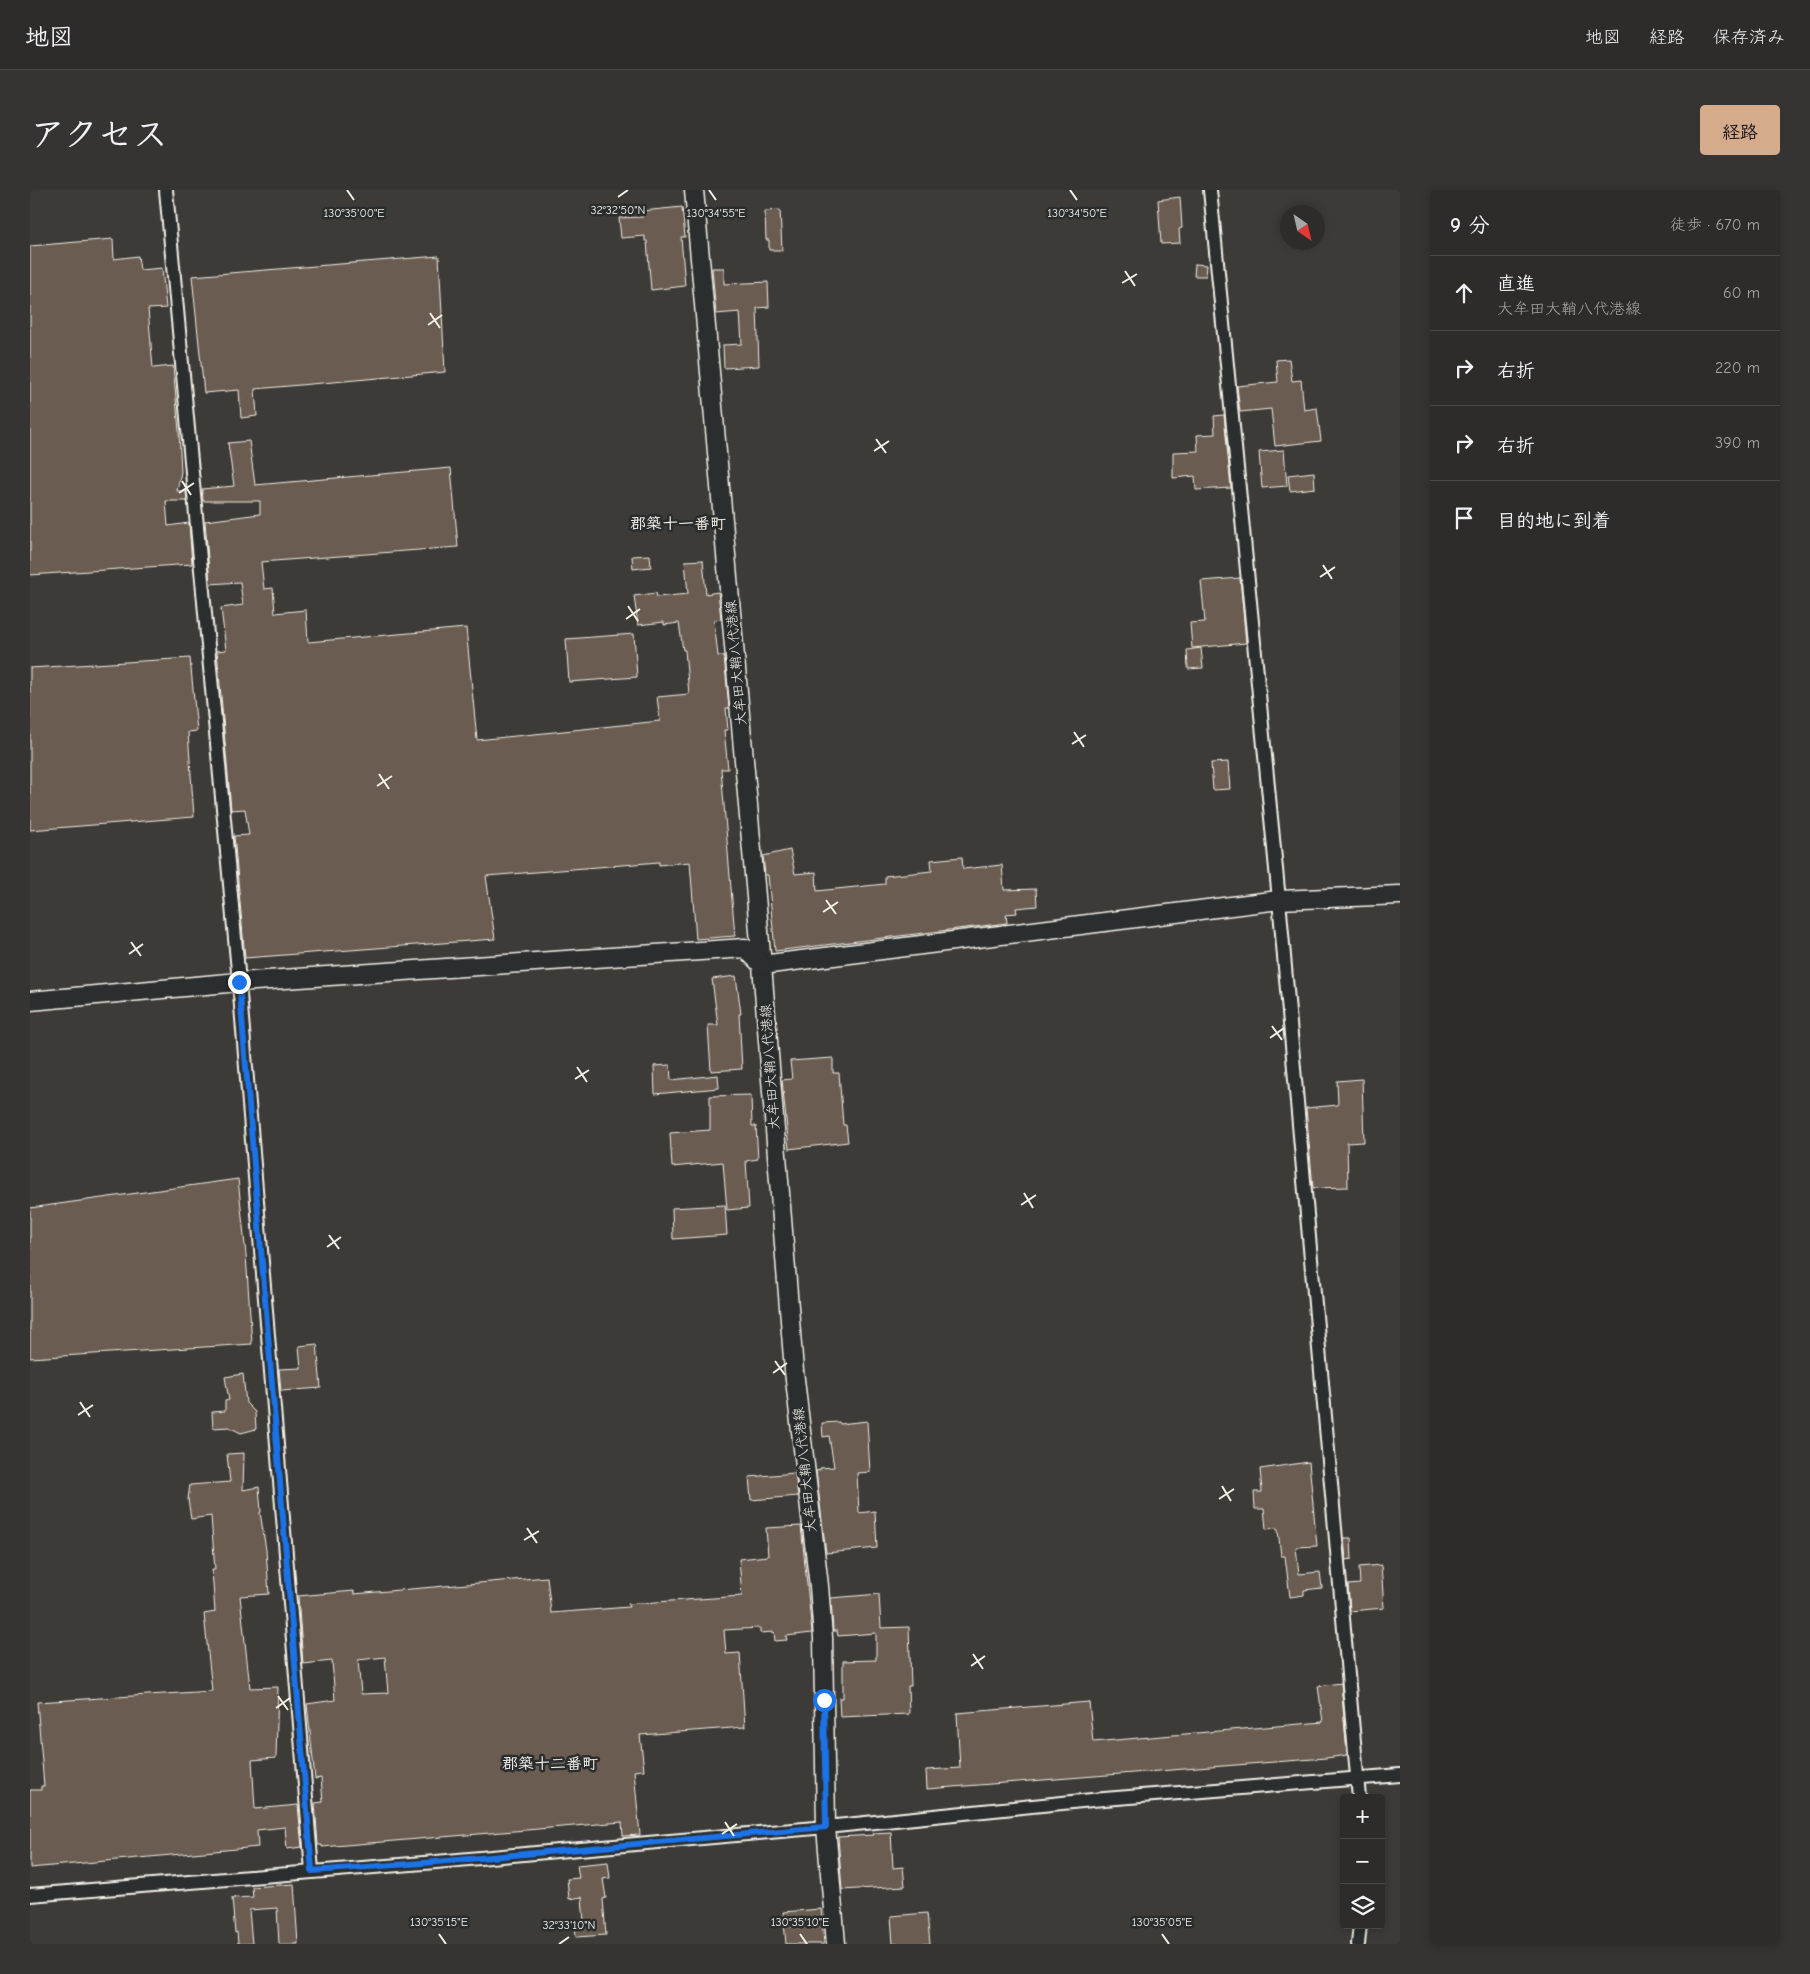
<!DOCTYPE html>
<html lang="ja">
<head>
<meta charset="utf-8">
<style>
	body { margin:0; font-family:"Comic Neue","Klee One",sans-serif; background:#363432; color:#f1f3f6 }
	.controls { position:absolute; right:15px; bottom:15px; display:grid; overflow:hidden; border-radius:5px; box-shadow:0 2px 8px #0003 }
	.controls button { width:45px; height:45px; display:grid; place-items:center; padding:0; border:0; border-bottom:1px solid #494847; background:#2e2c2a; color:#f1f3f6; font:25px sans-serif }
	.compass { position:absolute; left:1250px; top:15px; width:45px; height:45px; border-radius:50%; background:#2e2c2a; box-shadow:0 2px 8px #0003; rotate:146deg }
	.stop { position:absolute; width:15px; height:15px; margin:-11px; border:4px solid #1a73e8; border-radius:50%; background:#fff }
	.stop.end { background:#1a73e8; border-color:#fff; box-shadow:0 1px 5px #0008 }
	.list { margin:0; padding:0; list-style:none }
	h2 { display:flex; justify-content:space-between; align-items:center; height:65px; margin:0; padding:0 20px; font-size:21px }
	h2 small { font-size:16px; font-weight:400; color:#a7a7a8 }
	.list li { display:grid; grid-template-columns:32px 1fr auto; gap:15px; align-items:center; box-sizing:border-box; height:75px; padding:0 20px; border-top:1px solid #494847 }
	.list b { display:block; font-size:19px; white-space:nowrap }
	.list p { margin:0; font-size:16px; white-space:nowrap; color:#a7a7a8 }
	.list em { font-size:16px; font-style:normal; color:#a7a7a8 }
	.icon { flex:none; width:28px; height:28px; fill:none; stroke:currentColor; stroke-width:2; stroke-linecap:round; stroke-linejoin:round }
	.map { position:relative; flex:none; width:1370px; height:1754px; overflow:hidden; border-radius:5px }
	header { display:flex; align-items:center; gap:30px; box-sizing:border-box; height:70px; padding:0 25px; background:#2e2c2a; border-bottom:1px solid #494847 }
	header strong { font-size:24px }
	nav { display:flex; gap:28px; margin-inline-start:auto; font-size:18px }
	.intro { display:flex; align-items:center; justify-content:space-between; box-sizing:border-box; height:120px; padding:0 30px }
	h1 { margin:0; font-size:35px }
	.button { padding:12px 22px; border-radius:5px; background:#d6ab8b; color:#111; font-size:18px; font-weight:700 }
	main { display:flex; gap:30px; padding:0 30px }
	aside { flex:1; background:#2e2c2a; border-radius:5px; box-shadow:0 2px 8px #0003 }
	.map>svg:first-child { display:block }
	.building { fill:#6a5c51; stroke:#f4f1e8; fill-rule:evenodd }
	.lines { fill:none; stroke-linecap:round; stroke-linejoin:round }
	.minor-casing { stroke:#f4f1e8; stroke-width:16 }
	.secondary-casing { stroke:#f4f1e8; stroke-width:21 }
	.minor { stroke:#2a2d2e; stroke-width:12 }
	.secondary { stroke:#2a2d2e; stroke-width:18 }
	.route { stroke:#1a73e8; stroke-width:6 }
	.ticks { fill:none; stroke:#f4f1e8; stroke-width:2 }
	.labels { text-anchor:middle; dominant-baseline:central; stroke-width:5; stroke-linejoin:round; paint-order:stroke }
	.street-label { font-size:14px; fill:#f4f1e8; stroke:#2a2d2e }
	.quarter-label { font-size:16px; font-weight:bold; fill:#f4f1e8; stroke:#2a2d2e }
	.ticks-label { font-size:12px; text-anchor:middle; fill:#f4f1e8; stroke:#2a2d2e; stroke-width:5; stroke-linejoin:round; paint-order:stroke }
</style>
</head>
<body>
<header>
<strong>地図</strong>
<nav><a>地図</a><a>経路</a><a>保存済み</a></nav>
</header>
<div class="intro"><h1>アクセス</h1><a class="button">経路</a></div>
<main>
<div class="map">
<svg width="1370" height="1754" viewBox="0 0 1370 1754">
	<rect width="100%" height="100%" fill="#3d3b38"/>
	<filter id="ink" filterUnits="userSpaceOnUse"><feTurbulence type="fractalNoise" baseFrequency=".02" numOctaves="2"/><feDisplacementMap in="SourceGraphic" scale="10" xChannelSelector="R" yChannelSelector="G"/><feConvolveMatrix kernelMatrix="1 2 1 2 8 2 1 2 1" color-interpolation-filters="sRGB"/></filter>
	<g filter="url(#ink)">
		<g class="building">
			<path d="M1150 7 1152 38 1149 39 1150 53 1131 54 1128 10Z"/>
			<path d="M652 17 655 47H651L655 96 621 100 617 51H615V46L591 48 589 28 613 27 612 21Z"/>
			<path d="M750 20 752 60H739V50H736L735 21Z"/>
			<path d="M83 49 84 69 108 66 110 80 132 78 136 118 118 119 123 178 143 176 149 241 151 282 147 301H156L157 311H136L138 336 159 333 162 374 0 385V56Z"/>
			<path d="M409 66 415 182 225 199 227 226 211 228 209 200 174 203 162 86Z"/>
			<path d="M1165 74 1177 75 1176 86H1164Z"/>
			<path d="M682 78H694V94L738 92 739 117 727 118 729 176 694 178 693 155 712 154 710 122 686 124Z"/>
			<path d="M1259 169 1262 191 1271 190 1274 220 1287 218 1291 251 1245 256 1241 219 1210 222 1207 196 1248 192 1246 170Z"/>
			<path d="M1194 225 1201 298 1166 300 1165 286 1143 288V262L1168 261 1167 245 1185 244 1184 226Z"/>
			<path d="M219 251 225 295 421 278 428 357 231 372 234 399 243 398 245 423 276 420 278 452 436 438 447 550 630 531 627 507 659 504 655 460H653L649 433 634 435V432L608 435 604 406 626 403 627 407 658 404 655 371 673 370 676 404 688 402 691 429 684 430 688 466H694L699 518H696L698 540H694L698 579H691L705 746 666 749 660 672 629 675V672L456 686 465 749 215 768 204 646 219 645 215 619 201 620 187 461 196 460 191 418 213 415 210 392 180 394 175 331 230 324V311H173L172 299 204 296 198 253Z"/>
			<path d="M1254 260 1257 296 1232 298 1229 262Z"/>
			<path d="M1284 282 1285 298 1260 301 1258 285Z"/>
			<path d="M620 365 621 377 603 379 602 366Z"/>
			<path d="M1210 388 1216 453 1162 458 1160 433 1175 432 1171 391Z"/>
			<path d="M604 444 607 487 539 492 536 449Z"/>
			<path d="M1171 458 1173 478 1158 479 1157 460Z"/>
			<path d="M160 468 167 541 158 542 164 627 0 640V478Z"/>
			<path d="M1198 572 1200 599 1183 600 1181 573Z"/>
			<path d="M760 660 765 684 786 682 787 701 855 694V686L902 681 901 670 932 667 933 679 972 675 974 700 1006 699 1007 716 986 718 987 723 976 724 977 733 745 761 738 685H735L733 666Z"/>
			<path d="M706 786 711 824H709L712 879 681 881 678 835H688L682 789Z"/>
			<path d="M803 868V883H809L813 935H816L818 952 759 959 752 890 762 889 760 871Z"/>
			<path d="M640 875 641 890 688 885 689 898 625 904 624 876Z"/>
			<path d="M1332 889 1334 952 1317 953 1318 997 1283 998 1276 918 1308 915 1307 891Z"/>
			<path d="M721 905 722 936H726L728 969 716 971 719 1018 697 1020 693 972 642 977 640 943 680 940V906Z"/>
			<path d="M208 989 216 1065 222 1154 0 1168V1018Z"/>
			<path d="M695 1015 697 1045 643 1049 642 1018Z"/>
			<path d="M287 1154 291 1198 251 1201 249 1179 271 1178 269 1156Z"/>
			<path d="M213 1184 216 1213 225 1222 226 1239 211 1243 199 1237 183 1238 182 1222 195 1221V1211L199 1210 195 1187Z"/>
			<path d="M837 1231 840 1282 827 1283 829 1323 845 1321 847 1358 796 1363 786 1281 790 1280V1278L804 1277 799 1246 793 1247 792 1233 809 1232 810 1234Z"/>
			<path d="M214 1263 213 1300 229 1297 231 1322H230L236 1360 239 1404 210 1406 220 1498 248 1497 246 1568 222 1570 225 1619 268 1615 272 1657 257 1659 255 1637 227 1640 228 1657 0 1678V1600H11V1596H14L7 1512 182 1501 174 1424 185 1422 182 1380H185L181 1326 161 1329 158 1309 160 1295 200 1292 197 1264Z"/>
			<path d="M1279 1272 1287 1356 1266 1357 1269 1384 1290 1382 1292 1398 1274 1400V1405L1260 1407 1255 1366H1251L1248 1340 1247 1338 1236 1339 1234 1319H1225L1224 1302H1232L1230 1279Z"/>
			<path d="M765 1283 768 1306 721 1310 719 1287Z"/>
			<path d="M771 1336 782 1443 756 1446 757 1450 745 1451 744 1442 730 1443V1438L694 1440 696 1464 710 1463 715 1537 610 1545 614 1580 604 1581 610 1645 593 1646 592 1632 292 1657V1655H288L285 1613 293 1612 291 1588 285 1589 277 1514 305 1510 302 1471 273 1474 268 1406 324 1401V1404L517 1387 521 1423 599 1417 598 1414 712 1406 709 1369 738 1366 736 1338ZM355 1467 358 1503 331 1504 328 1470Z"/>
			<path d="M1314 1348H1321L1322 1369 1316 1370Z"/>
			<path d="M1351 1375 1354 1418 1320 1421 1318 1395 1330 1394 1329 1377Z"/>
			<path d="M849 1404 851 1438 879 1437 881 1496H878L879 1524 810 1527 809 1508H813V1471L846 1470V1443L808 1446 807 1441H803L801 1408Z"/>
			<path d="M1311 1493 1317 1565 1296 1568 897 1599 896 1580 930 1578 927 1523 1059 1512 1063 1552 1293 1532 1288 1496Z"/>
			<path d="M861 1642 863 1678 873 1677 875 1696 812 1700 808 1647 844 1645 843 1643Z"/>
			<path d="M578 1672 580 1688 573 1689 576 1708 573 1709 576 1745 546 1747 545 1734 554 1733 552 1707 539 1709 537 1689 549 1688 547 1675Z"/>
			<path d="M264 1694 268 1754H249L247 1718 219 1720 222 1754H208L207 1742 205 1743 202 1708 223 1707 222 1697Z"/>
			<path d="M791 1719 794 1754H756L753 1722Z"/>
			<path d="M897 1723 900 1754H863L861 1726Z"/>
		</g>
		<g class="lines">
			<g class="minor-casing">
				<g id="minor">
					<path d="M136 0 209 792 282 1681"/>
					<path d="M1180 0 1249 710 1329 1608"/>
					<path d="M0 1705 406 1672 796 1637 1062 1610 1370 1585"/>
					<path d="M1328 1754 1330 1735"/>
				</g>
			</g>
			<g class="secondary-casing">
				<g id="secondary">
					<path d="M664 0 732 775 764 1181 789 1396 793 1448 796 1637 806 1754"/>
					<path d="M732 775 1249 710 1370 705"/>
					<path d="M0 811 209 792 715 758 732 775"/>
				</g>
			</g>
			<use href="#minor" class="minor"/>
			<use href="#secondary" class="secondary"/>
		</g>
	</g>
	<g class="lines" filter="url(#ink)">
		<path class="route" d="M209 792 282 1681 406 1672 796 1637 794 1510"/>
	</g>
	<path class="ticks" d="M317 0 324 10M679 0 686 10M1040 0 1047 10M588 7 598 0M1095 81 1105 96M1092 93 1107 84M400 123 410 138M398 135 412 125M846 249 856 263M844 261 859 251M152 291 161 305M149 303 164 293M1293 375 1302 389M1290 387 1305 377M598 416 608 431M596 429 610 419M1044 542 1054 557M1042 554 1056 545M349 584 359 599M347 596 362 586M796 710 806 724M793 722 808 712M101 752 111 766M99 764 113 754M1242 836 1252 850M1240 848 1254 838M547 877 557 892M545 889 559 880M994 1003 1003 1018M991 1015 1006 1005M299 1045 309 1059M297 1057 311 1047M745 1171 755 1185M743 1183 757 1173M50 1212 60 1227M48 1225 63 1215M1192 1296 1201 1311M1189 1309 1204 1299M497 1338 507 1353M494 1350 509 1341M943 1464 953 1479M941 1476 955 1466M248 1506 258 1520M246 1518 260 1508M695 1632 704 1646M692 1644 707 1634M409 1744 416 1754M770 1744 777 1754M1132 1744 1139 1754M529 1754 539 1747"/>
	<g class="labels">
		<g class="street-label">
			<text transform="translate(706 473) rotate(-95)">大牟田大鞘八代港線</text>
			<text transform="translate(740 877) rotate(-94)">大牟田大鞘八代港線</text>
			<text transform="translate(775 1280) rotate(-96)">大牟田大鞘八代港線</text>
		</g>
		<g class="quarter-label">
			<text x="648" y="334">郡築十一番町</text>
			<text x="520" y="1574">郡築十二番町</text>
		</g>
	</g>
	<g class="ticks-label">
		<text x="588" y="24">32°32'50"N</text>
		<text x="324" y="27">130°35'00"E</text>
		<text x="1047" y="27">130°34'50"E</text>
		<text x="686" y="27">130°34'55"E</text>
		<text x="409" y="1736">130°35'15"E</text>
		<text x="770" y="1736">130°35'10"E</text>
		<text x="1132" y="1736">130°35'05"E</text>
		<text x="539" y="1739">32°33'10"N</text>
	</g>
</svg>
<div class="controls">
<button>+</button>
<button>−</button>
<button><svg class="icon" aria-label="layers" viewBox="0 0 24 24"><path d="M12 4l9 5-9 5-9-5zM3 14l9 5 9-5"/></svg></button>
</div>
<svg class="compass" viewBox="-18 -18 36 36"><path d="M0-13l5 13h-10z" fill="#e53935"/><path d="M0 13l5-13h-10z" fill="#a7a7a8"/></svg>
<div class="stop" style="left:794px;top:1510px"></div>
<div class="stop end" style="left:209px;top:792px"></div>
</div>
<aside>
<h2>9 分<small>徒歩 · 670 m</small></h2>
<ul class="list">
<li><svg class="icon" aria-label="ahead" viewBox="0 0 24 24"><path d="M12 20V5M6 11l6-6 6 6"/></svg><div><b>直進</b><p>大牟田大鞘八代港線</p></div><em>60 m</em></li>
<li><svg class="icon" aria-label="right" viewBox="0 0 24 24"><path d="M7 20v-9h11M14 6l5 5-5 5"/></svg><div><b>右折</b></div><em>220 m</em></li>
<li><svg class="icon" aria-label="right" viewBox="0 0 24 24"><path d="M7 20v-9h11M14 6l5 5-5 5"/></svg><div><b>右折</b></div><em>390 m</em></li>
<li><svg class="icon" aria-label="arrive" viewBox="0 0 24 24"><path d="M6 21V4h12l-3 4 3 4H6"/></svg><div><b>目的地に到着</b></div></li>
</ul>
</aside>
</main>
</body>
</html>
